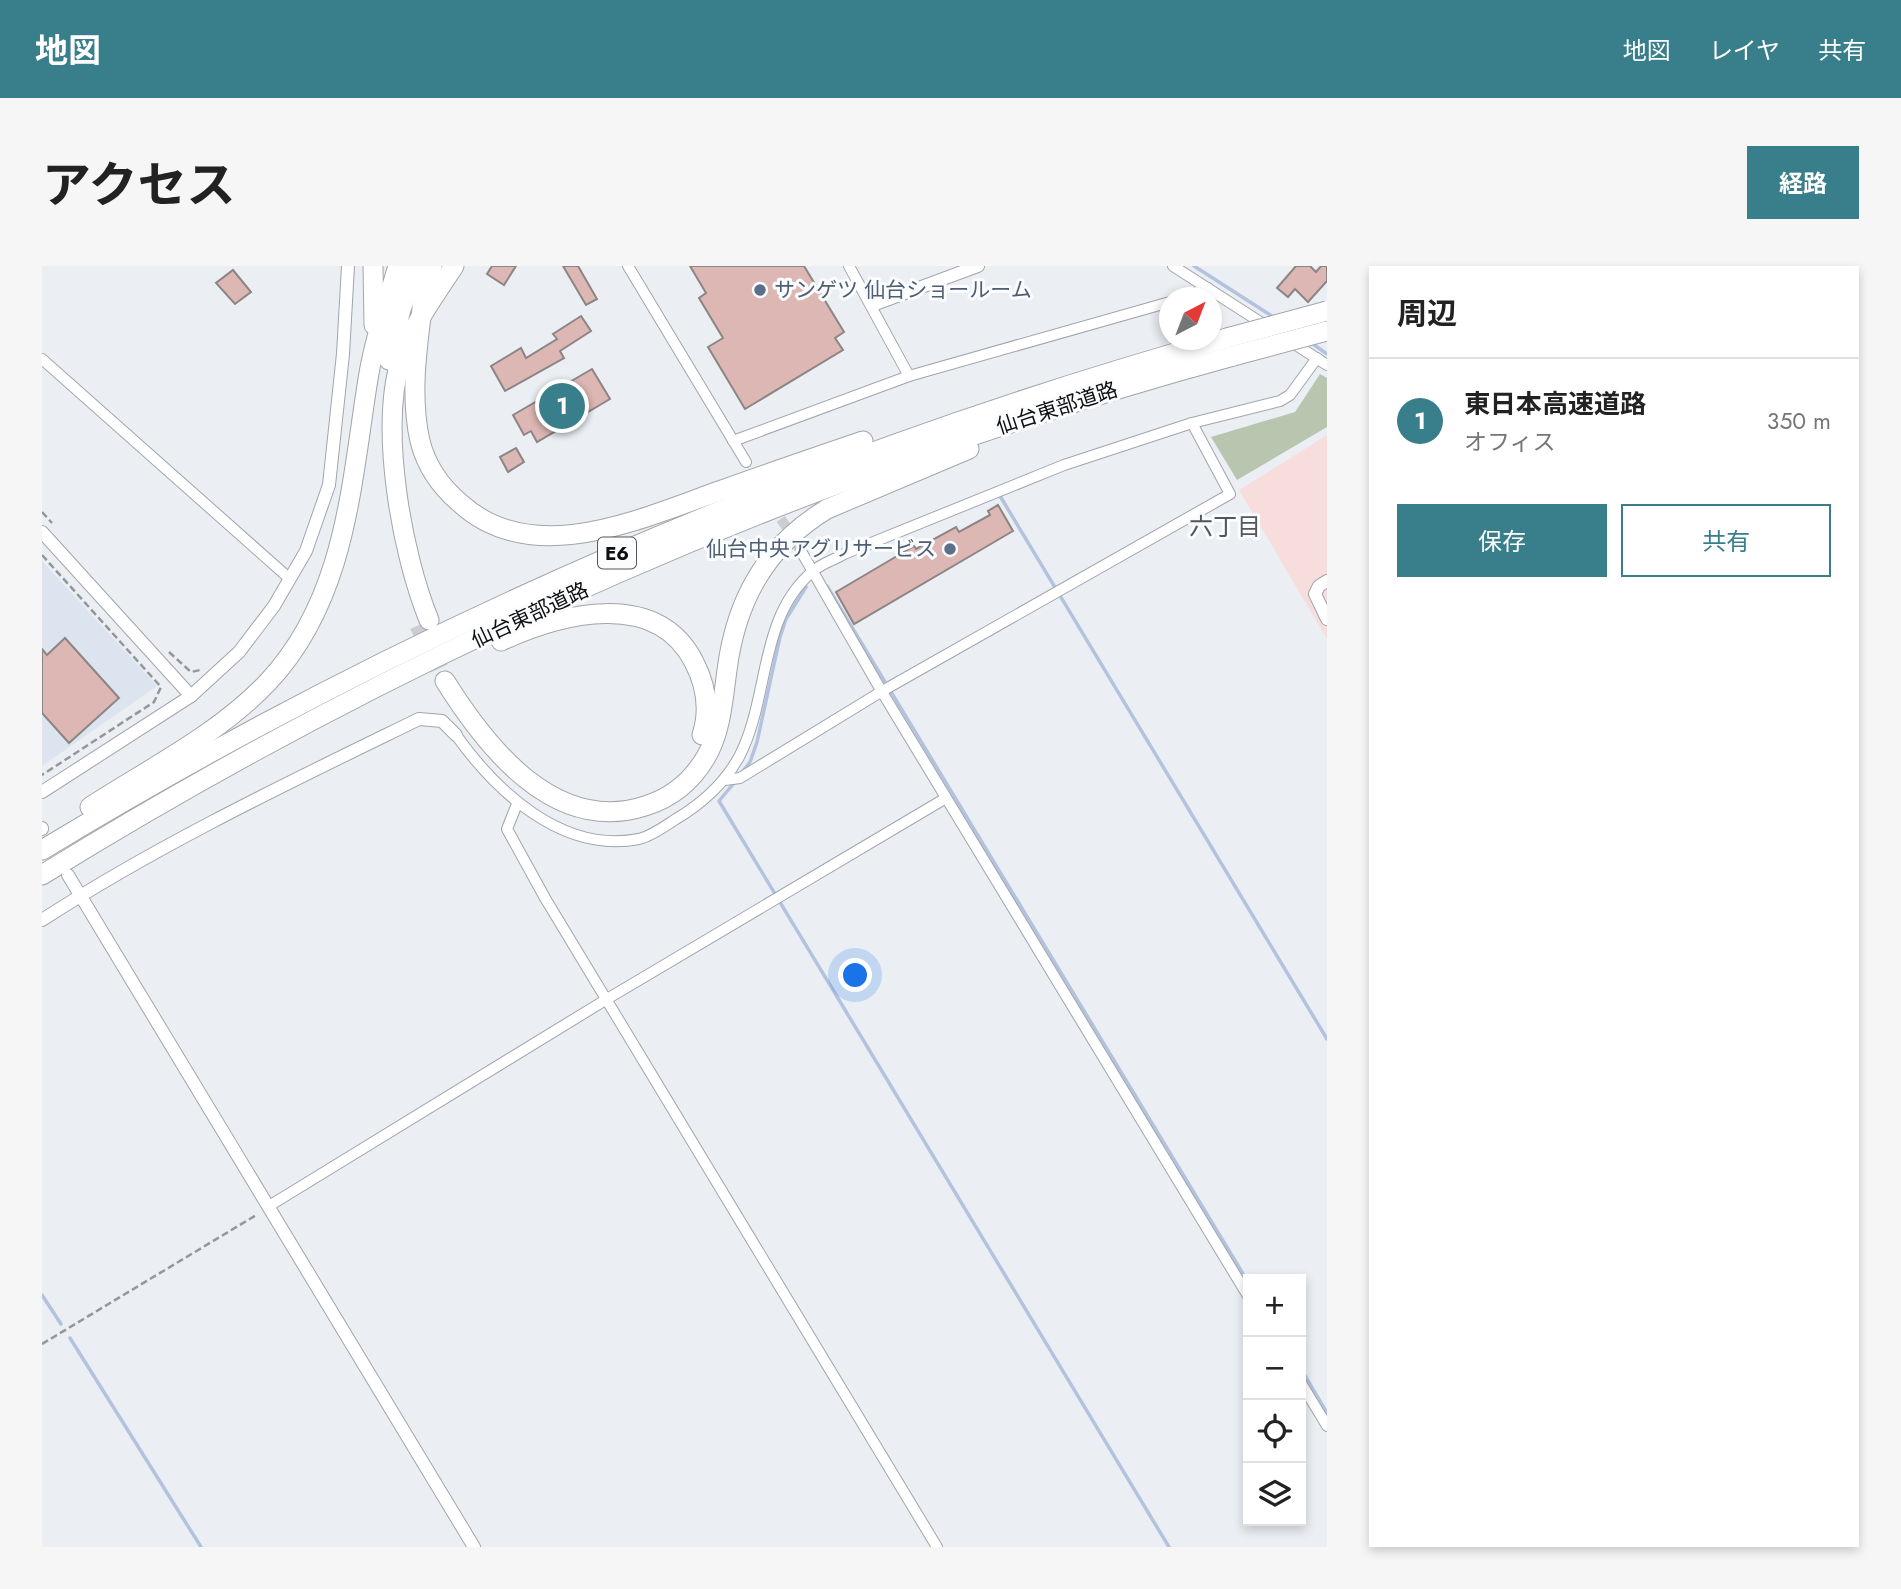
<!DOCTYPE html>
<html lang="ja">
<head>
<meta charset="utf-8">
<style>
	body { margin:0; font-family:Jost,"Noto Sans JP",sans-serif; background:#f6f6f6; color:#222 }
	.controls { position:absolute; right:21px; bottom:21px; display:grid; overflow:hidden; border-radius:0px; box-shadow:0 4px 10px #0003 }
	.controls button { width:63px; height:63px; display:grid; place-items:center; padding:0; border:0; border-bottom:2px solid #e0e0e0; background:#fff; color:#222; font:35px sans-serif }
	.compass { position:absolute; left:1117px; top:21px; width:63px; height:63px; border-radius:50%; background:#fff; box-shadow:0 4px 10px #0003; rotate:42deg }
	.you { position:absolute; left:814px; top:710px; width:24px; height:24px; margin:-18px; border:5px solid #fff; border-radius:50%; background:#1a73e8; box-shadow:0 0 0 10px #1a73e833 }
	.badge { display:grid; place-items:center; width:46px; height:46px; border-radius:50%; background:#397f8b; color:#fff; font-size:23px; font-weight:700 }
	.pin { position:absolute; translate:-50% -50%; border:4px solid #fff; box-shadow:0 2px 7px #0006 }
	.list { margin:0; padding:0; list-style:none }
	h2 { display:flex; justify-content:space-between; align-items:center; height:91px; margin:0; padding:0 28px; font-size:30px }
	h2 small { font-size:23px; font-weight:400; color:#767676 }
	.list li { display:grid; grid-template-columns:46px 1fr auto; gap:21px; align-items:center; box-sizing:border-box; height:126px; padding:0 28px; border-top:2px solid #e0e0e0 }
	.list b { display:block; font-size:26px; white-space:nowrap }
	.list p { margin:0; font-size:23px; white-space:nowrap; color:#767676 }
	.list em { font-size:23px; font-style:normal; color:#767676 }
	.actions { display:flex; gap:14px; padding:21px 28px }
	.actions a { flex:1; padding:16px 0; border:2px solid #397f8b; border-radius:0px; text-align:center; font-size:24px; color:#397f8b }
	.actions .main { background:#397f8b; color:#fff }
	.icon { flex:none; width:38px; height:38px; fill:none; stroke:currentColor; stroke-width:2; stroke-linecap:round; stroke-linejoin:round }
	.map { position:relative; flex:none; width:1285px; height:1281px; overflow:hidden; border-radius:0px }
	header { display:flex; align-items:center; gap:42px; box-sizing:border-box; height:98px; padding:0 35px; background:#397f8b; color:#fff }
	header strong { font-size:33px }
	nav { display:flex; gap:38px; margin-inline-start:auto; font-size:24px }
	.intro { display:flex; align-items:center; justify-content:space-between; box-sizing:border-box; height:168px; padding:0 42px }
	h1 { margin:0; font-size:49px }
	.button { padding:18px 32px; border-radius:0px; background:#397f8b; color:#fff; font-size:24px; font-weight:700 }
	main { display:flex; gap:42px; padding:0 42px }
	aside { flex:1; background:#fff; border-radius:0px; box-shadow:0 4px 10px #0003 }
	.map>svg:first-child { display:block }
	.built { fill:#dbe4ef }
	.industrial { fill:#f8dddd }
	.green { fill:#b8c5af }
	.lines { fill:none; stroke-linecap:round; stroke-linejoin:round }
	.stream { stroke:#b3c2de; stroke-width:3.5 }
	.building { fill:#dcb7b4; stroke:#8c8584; stroke-width:2 }
	.minor-tunnel { stroke:#cacdd2; stroke-width:10; stroke-dasharray:10 5; stroke-linecap:butt }
	.motorway-tunnel { stroke:#cacdd2; stroke-width:19; stroke-dasharray:19 10; stroke-linecap:butt }
	.minor-casing { stroke:#a1a5aa; stroke-width:12 }
	.tertiary-casing { stroke:#a1a5aa; stroke-width:14 }
	.motorway-casing { stroke:#a1a5aa; stroke-width:21 }
	.path { stroke:#93979a; stroke-width:2.5; stroke-dasharray:7 3.5; stroke-linecap:butt }
	.minor { stroke:#fff; stroke-width:10 }
	.tertiary { stroke:#fff; stroke-width:12 }
	.motorway { stroke:#fff; stroke-width:19 }
	.motorway-bridge-casing { stroke:#a1a5aa; stroke-width:21; stroke-linecap:butt }
	.motorway-bridge { stroke:#fff; stroke-width:19 }
	.service-dot { fill:#5c6f8a; stroke:#fafcfe; stroke-width:2.5 }
	.labels { text-anchor:middle; dominant-baseline:central; stroke-width:6; stroke-linejoin:round; paint-order:stroke }
	.shield { fill:#fafcfe; stroke:#545658; stroke-width:2 }
	.shield-label { font-size:19px; font-weight:bold; fill:#0d0f11 }
	.service-label { font-size:21px; fill:#4e5e75; stroke:#fafcfe; text-anchor:start }
	.street-label { font-size:21px; fill:#0d0f11; stroke:#fafcfe }
	.quarter-label { font-size:24px; fill:#53575b; stroke:#fafcfe }
</style>
</head>
<body>
<header>
<strong>地図</strong>
<nav><a>地図</a><a>レイヤ</a><a>共有</a></nav>
</header>
<div class="intro"><h1>アクセス</h1><a class="button">経路</a></div>
<main>
<div class="map">
<svg width="1285" height="1281" viewBox="0 0 1285 1281">
	<rect width="100%" height="100%" fill="#ebeff4"/>
	<path class="built" d="M0 295 115 420 0 500Z"/>
	<path class="industrial" d="M1285 169V373L1197 224Z"/>
	<path class="green" d="M1278 108 1285 112V161L1195 214 1169 171 1253 146Z"/>
	<g class="lines">
		<g class="stream">
			<path d="M1152 0 1233 52"/>
			<path d="M1268 76 1285 88"/>
			<path d="M958 230 1285 773"/>
			<path d="M785 320 1206 1016"/>
			<path d="M701 505 708 496 715 476 738 371 744 353 764 321"/>
			<path d="M692 517 677 535 1127 1281"/>
			<path d="M0 1029 19 1058"/>
			<path d="M28 1072 159 1281"/>
			<path d="M1259 1103 1285 1147"/>
		</g>
	</g>
	<g class="building">
		<path d="M450 0H474L462 19 445 8Z"/>
		<path d="M521 0H536L555 33 544 39Z"/>
		<path d="M648 0H762L802 66 793 72 801 84 703 143 666 81 681 72 657 32 664 27Z"/>
		<path d="M1254 0H1268L1274 6 1279 0H1285V15L1266 36 1253 23 1246 31 1235 22Z"/>
		<path d="M191 4 209 26 193 38 174 17Z"/>
		<path d="M539 50 549 65 518 85 522 92 463 125 449 100 479 82 484 92 515 73 511 68Z"/>
		<path d="M550 103 568 133 495 176 489 165 482 169 471 149Z"/>
		<path d="M474 182 482 196 466 206 458 191Z"/>
		<path d="M956 239 971 265 812 358 794 326 872 280 874 283 914 261 917 266 948 249 946 245Z"/>
		<path d="M23 372 77 432 27 477 0 447V383L5 389Z"/>
	</g>
	<g class="lines">
		<path class="minor-tunnel" d="M731 240 759 285"/>
		<path class="motorway-tunnel" d="M377 359 403 415"/>
		<g class="minor-casing">
			<g id="minor">
				<path d="M586 0 704 196"/>
				<path d="M1131 0 1226 61"/>
				<path d="M1141 32 1166 22"/>
				<path d="M1248 75 1285 99"/>
				<path d="M0 93 248 313"/>
				<path d="M867 110 1128 36"/>
				<path d="M691 175 867 110 807 0"/>
				<path d="M759 285 840 426 1206 1030"/>
				<path d="M414 469C454 525 520 588 597 573 610 570 623 560 634 553 661 537 682 518 697 491 728 432 716 352 770 306 778 298 792 294 802 288L1022 199 1150 157 1238 135 1248 129 1275 92"/>
				<path d="M683 514 698 512 842 424 1188 228 1150 157"/>
				<path d="M475 538 465 563 503 632 895 1281"/>
				<path d="M227 940 565 733 904 532"/>
				<path d="M1259 1117 1285 1160"/>
			</g>
		</g>
		<g class="tertiary-casing">
			<g id="tertiary">
				<path d="M831 39 936 0"/>
				<path d="M0 266 149 430"/>
				<path d="M1285 315 1277 320 1273 328 1285 353"/>
				<path d="M0 526 149 430 197 386 232 340 264 285 287 219 301 88 306 0"/>
				<path d="M0 562V563"/>
				<path d="M26 609 432 1281"/>
				<path d="M0 654C119 577 250 515 377 453L400 455 414 469"/>
			</g>
		</g>
		<g class="motorway-casing">
			<g id="motorway">
				<path d="M331 0 332 59"/>
				<path d="M390 0 384 11C378 65 366 122 378 175 384 199 399 221 418 237 491 304 600 252 680 224 727 207 774 191 821 175"/>
				<path d="M347 94 359 43 375 1"/>
				<path d="M387 354C360 288 337 163 359 93 368 63 395 26 412 0"/>
				<path d="M459 375C518 348 614 322 652 396 664 419 668 444 660 469"/>
				<path d="M403 415C445 482 513 569 603 540 629 532 650 515 664 491 679 466 681 433 685 404 694 334 724 280 785 243L927 183"/>
				<path d="M48 541C108 502 177 468 226 416 304 333 309 219 326 113 332 75 345 37 356 0"/>
				<path d="M0 584C370 360 769 189 1185 72"/>
				<path d="M0 609C369 381 772 204 1191 90"/>
			</g>
		</g>
		<g class="path">
			<path d="M0 246 10 257"/>
			<path d="M0 289 119 421 112 436 0 509"/>
			<path d="M127 386 149 406 158 404"/>
			<path d="M0 1078 216 948"/>
		</g>
		<use href="#minor" class="minor"/>
		<use href="#tertiary" class="tertiary"/>
		<use href="#motorway" class="motorway"/>
		<g class="motorway-bridge-casing">
			<g id="motorway-bridge">
				<path d="M1185 72 1285 45"/>
				<path d="M1191 90 1285 65"/>
			</g>
		</g>
		<use href="#motorway-bridge" class="motorway-bridge"/>
	</g>
	<g class="service-dot">
		<circle cx="718" cy="24" r="7"/>
		<circle cx="908" cy="283" r="7"/>
	</g>
	<g class="labels">
		<rect class="shield" x="556" y="271.5" width="38" height="31" rx="5"/>
		<g class="shield-label">
			<text x="575" y="287">E6</text>
		</g>
		<g class="service-label">
			<text x="732" y="24">サンゲツ 仙台ショールーム</text>
			<text x="894" y="283" text-anchor="end">仙台中央アグリサービス</text>
		</g>
		<g class="street-label">
			<text transform="translate(1015 142) rotate(-18)">仙台東部道路</text>
			<text transform="translate(488 349) rotate(-25)">仙台東部道路</text>
		</g>
		<g class="quarter-label">
			<text x="1183" y="260">六丁目</text>
		</g>
	</g>
</svg>
<div class="controls">
<button>+</button>
<button>−</button>
<button><svg class="icon" aria-label="locate" viewBox="0 0 24 24"><circle cx="12" cy="12" r="6"/><path d="M12 2v4M12 18v4M2 12h4M18 12h4"/></svg></button>
<button><svg class="icon" aria-label="layers" viewBox="0 0 24 24"><path d="M12 4l9 5-9 5-9-5zM3 14l9 5 9-5"/></svg></button>
</div>
<svg class="compass" viewBox="-18 -18 36 36"><path d="M0-13l5 13h-10z" fill="#e53935"/><path d="M0 13l5-13h-10z" fill="#767676"/></svg>
<div class="you"></div>
<div class="pin badge" style="left:520px;top:140px">1</div>
</div>
<aside>
<h2>周辺<small></small></h2>
<ul class="list">
<li><span class="badge">1</span><div><b>東日本高速道路</b><p>オフィス</p></div><em>350 m</em></li>
</ul>
<div class="actions"><a class="main">保存</a><a>共有</a></div>
</aside>
</main>
</body>
</html>
